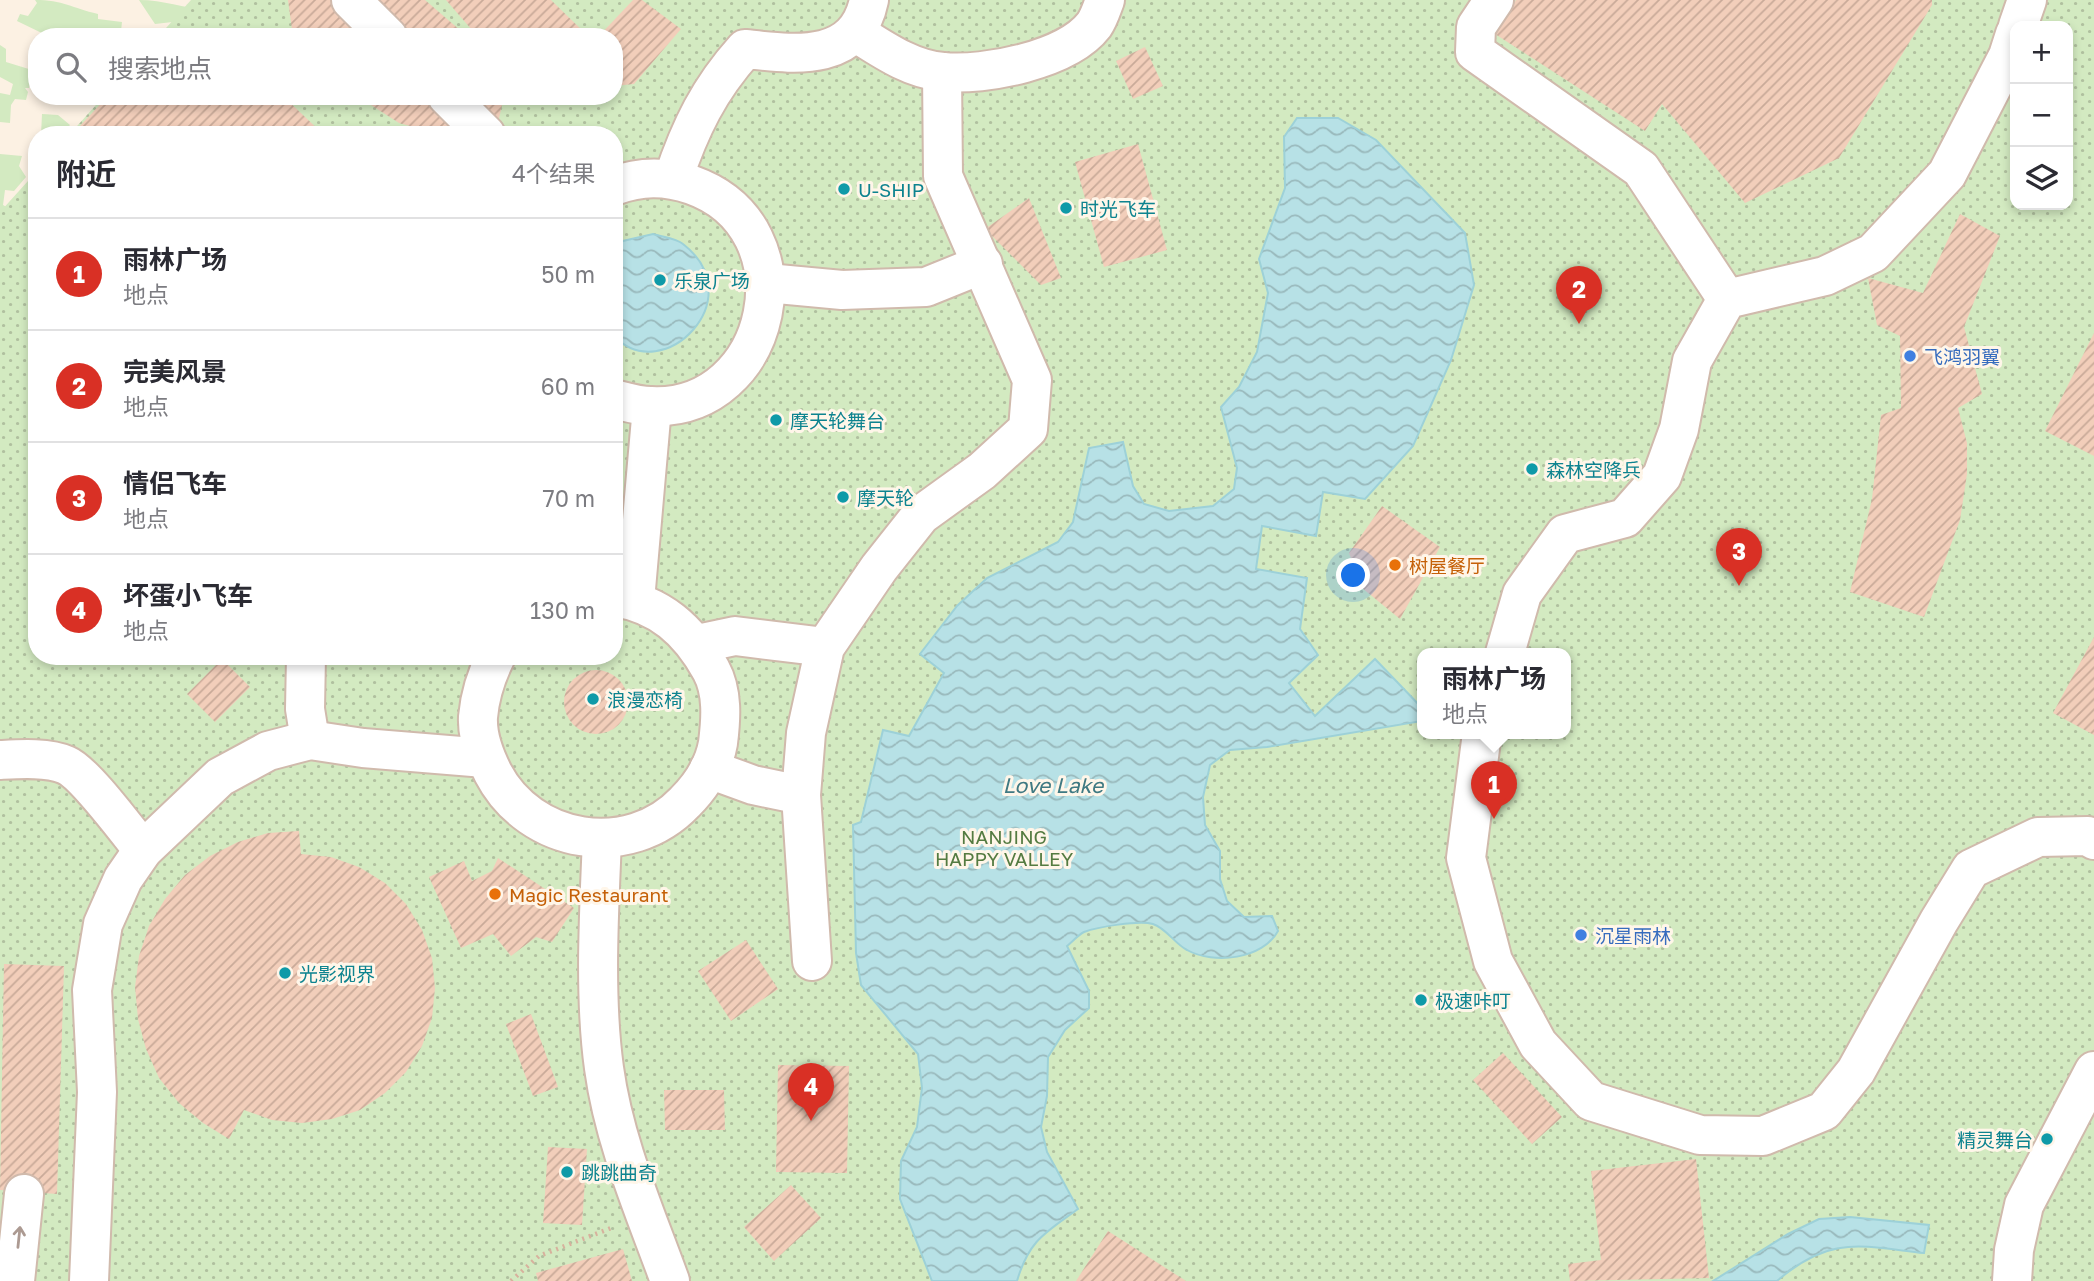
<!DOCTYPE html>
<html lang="zh">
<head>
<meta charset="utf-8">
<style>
	body { margin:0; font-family:"Golos Text","Noto Sans SC",sans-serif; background:#f7f7f7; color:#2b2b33 }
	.controls { position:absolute; right:21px; top:21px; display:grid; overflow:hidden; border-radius:14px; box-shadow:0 4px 10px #0003 }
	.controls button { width:63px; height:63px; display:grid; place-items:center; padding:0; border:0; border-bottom:2px solid #e1e1e2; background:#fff; color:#2b2b33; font:35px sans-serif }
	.you { position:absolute; left:1354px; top:576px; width:24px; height:24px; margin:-18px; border:5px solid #fff; border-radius:50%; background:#1a73e8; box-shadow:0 0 0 10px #1a73e833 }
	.badge { display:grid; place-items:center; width:46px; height:46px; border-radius:50%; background:#d93025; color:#fff; font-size:23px; font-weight:700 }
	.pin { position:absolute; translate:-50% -58px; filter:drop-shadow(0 2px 4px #0008) }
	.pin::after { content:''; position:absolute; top:37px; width:24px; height:21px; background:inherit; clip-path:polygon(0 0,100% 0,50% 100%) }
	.popup { position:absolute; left:1417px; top:648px; width:154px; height:91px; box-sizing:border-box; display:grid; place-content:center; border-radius:14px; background:#fff; filter:drop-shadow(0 2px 5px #0005); font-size:23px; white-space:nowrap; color:#7c7c81 }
	.popup b { font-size:26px; color:#2b2b33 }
	.popup::after { content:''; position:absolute; left:50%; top:100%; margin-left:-14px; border:14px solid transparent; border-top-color:#fff }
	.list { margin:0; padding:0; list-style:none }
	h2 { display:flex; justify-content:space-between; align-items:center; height:91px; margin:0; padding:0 28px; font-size:30px }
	h2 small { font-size:23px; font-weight:400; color:#7c7c81 }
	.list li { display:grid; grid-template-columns:46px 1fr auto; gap:21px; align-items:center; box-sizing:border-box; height:112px; padding:0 28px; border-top:2px solid #e1e1e2 }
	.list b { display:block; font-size:26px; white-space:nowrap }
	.list p { margin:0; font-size:23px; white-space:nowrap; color:#7c7c81 }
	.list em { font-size:23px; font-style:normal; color:#7c7c81 }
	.icon { flex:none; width:38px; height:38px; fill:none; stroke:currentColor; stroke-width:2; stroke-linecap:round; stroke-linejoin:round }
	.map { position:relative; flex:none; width:2094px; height:1281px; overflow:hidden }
	.search { position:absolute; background:#fff; box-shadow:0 4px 10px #0003; left:28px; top:28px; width:595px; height:77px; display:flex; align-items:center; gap:18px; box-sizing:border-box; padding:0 24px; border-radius:28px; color:#7c7c81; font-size:26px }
	.panel { position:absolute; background:#fff; box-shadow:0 4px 10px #0003; left:28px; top:126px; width:595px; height:539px; border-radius:28px }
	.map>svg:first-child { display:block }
	.green { fill:#d3eac1 }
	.park { fill:url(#park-dots); fill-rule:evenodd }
	.water { fill:url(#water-waves); stroke:#9dd1d8; stroke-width:2 }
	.building { fill:url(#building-hatch) }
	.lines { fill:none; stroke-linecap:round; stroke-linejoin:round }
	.minor-casing { stroke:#d0baac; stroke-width:42 }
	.path { stroke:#d7b19d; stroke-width:4.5; stroke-dasharray:2 5; stroke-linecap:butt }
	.minor { stroke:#fff; stroke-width:38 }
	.oneway { stroke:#ac9a92 }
	.culture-dot { fill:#0f9aa8; stroke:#fff6e9; stroke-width:2.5 }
	.shop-dot { fill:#3f7fe0; stroke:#fff6e9; stroke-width:2.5 }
	.food-dot { fill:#e8710a; stroke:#fff6e9; stroke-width:2.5 }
	.labels { text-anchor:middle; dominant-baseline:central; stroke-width:6; stroke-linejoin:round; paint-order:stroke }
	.culture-label { font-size:19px; fill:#0d838f; stroke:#fff6e9; text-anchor:start }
	.shop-label { font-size:19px; fill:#366cbe; stroke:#fff6e9; text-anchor:start }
	.food-label { font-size:19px; fill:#c56008; stroke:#fff6e9; text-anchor:start }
	.park-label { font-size:19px; fill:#547b41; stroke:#fff6e9 }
	.water-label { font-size:21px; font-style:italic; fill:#3f7982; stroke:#fff6e9 }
</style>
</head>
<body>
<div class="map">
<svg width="2094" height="1281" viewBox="0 0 2094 1281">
	<defs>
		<pattern id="park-dots" width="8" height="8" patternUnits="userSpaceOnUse" patternTransform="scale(1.75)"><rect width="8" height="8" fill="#d3eac1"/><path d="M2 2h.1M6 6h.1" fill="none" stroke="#b0c09f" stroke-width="1.8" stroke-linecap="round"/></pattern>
		<pattern id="water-waves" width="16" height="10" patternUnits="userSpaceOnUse" patternTransform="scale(1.75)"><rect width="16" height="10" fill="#b7e1e6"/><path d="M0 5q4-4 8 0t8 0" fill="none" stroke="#99b9bc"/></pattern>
		<pattern id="building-hatch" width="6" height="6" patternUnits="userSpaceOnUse" patternTransform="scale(1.75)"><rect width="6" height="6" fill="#f2ceba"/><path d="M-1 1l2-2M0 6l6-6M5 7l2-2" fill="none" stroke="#c9aa99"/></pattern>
	</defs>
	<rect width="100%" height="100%" fill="#fcf1e3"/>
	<g class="green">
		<path d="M35 0C63 0 72 8 98 14V19L122 22 121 31 133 33 132 37H50L17 21 20 14 28 16 37 3Z"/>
		<path d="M139 0C164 0 183 8 207 10L208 18 155 24Z"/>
		<path d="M0 45 6 49V62L32 70 29 88H25L28 92 26 100 15 99 11 105 10 123 0 122V93L10 95 13 84 0 77Z"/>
		<path d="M42 114 58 115 70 125 61 135H41Z"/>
		<path d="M0 154 22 156 19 166 26 177 14 191 5 190 3 205 10 209 0 220Z"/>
	</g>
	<path class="park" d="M191 0H2094V1281H0V212L37 171V656H614V135H69L104 96H614V37H158ZM2015 26H2068V205H2015ZM1422 653H1566V733H1422Z"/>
	<g class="water">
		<path d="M1297 118H1338L1376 140 1465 233 1474 285 1451 360 1413 446 1365 499 1323 492 1316 536 1262 526 1256 569 1307 578 1300 629 1318 655 1289 683 1315 716 1375 659 1422 708V721L1267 747 1230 750 1210 765 1203 797 1205 825 1220 851V879L1227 901 1244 917 1272 916 1278 931C1263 959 1214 965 1187 950 1175 944 1166 928 1153 924 1139 920 1097 927 1084 932 1078 935 1072 942 1067 946L1089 991V1008L1065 1030 1048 1057 1047 1096 1041 1127 1047 1152 1078 1209C1045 1233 1029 1240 1017 1281H932L900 1199 901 1161 917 1127 922 1088 918 1054 861 985 856 953 853 825 861 822 883 730 909 736 944 673 920 654 957 606 987 578 1058 542 1073 522 1089 448 1123 442 1133 486 1144 504 1169 511 1213 506 1234 489 1237 468 1221 407 1239 387 1257 352 1268 293 1259 259 1285 188 1284 137Z"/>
		<path d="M653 234C662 237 676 238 683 244 753 298 663 388 614 336V250L623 241Z"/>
		<path d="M1850 1217 1929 1225 1924 1253C1860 1246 1830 1235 1777 1281H1713L1788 1234 1819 1219Z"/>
	</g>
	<g class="building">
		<path d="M288 0H425L468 37H293Z"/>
		<path d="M446 0H551L589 37H478Z"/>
		<path d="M633 0H642L681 29 634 84 614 86V37H598Z"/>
		<path d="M1516 0H1932V5L1839 158 1745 203 1662 104 1645 131 1495 34Z"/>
		<path d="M212 29 220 37H203Z"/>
		<path d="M1145 47 1163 86 1133 99 1116 61Z"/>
		<path d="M108 96H283L324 135H78V128Z"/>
		<path d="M357 96H504L498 123 480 135H443L399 123Z"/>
		<path d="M1138 144 1167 250 1104 267 1075 162Z"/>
		<path d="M1029 198 1061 278 1041 285 985 229Z"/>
		<path d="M1960 214 2000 236 1964 327 1982 394 1958 408 1967 443V474L1960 520 1924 617 1850 592 1872 499 1881 415 1901 408 1900 336 1877 325 1868 278 1923 293Z"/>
		<path d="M2094 333V456L2045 431Z"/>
		<path d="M1382 506 1440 547 1400 619 1362 588 1349 553Z"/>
		<path d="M2094 637V735L2053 713Z"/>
		<path d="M222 659 250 687 215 722 187 694Z"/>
		<circle cx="596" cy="702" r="32"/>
		<path d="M299 831 301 854 331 857 359 867 385 883 406 904 422 930 432 958 435 988 432 1018 422 1046 406 1072 385 1093 360 1110 332 1119 302 1123 272 1120 244 1110 229 1139 203 1123 179 1103 159 1078 146 1049 138 1019 135 987 139 956 149 926 165 899 185 875 210 856 238 842 268 833Z"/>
		<path d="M498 858 574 908 552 942 536 937 511 956 493 934 461 948 429 877 464 861 472 881 492 871Z"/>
		<path d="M746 940 778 989 731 1021 698 971Z"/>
		<path d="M4 964 64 966 57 1194 0 1190Z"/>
		<path d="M531 1014 558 1087 533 1096 506 1024Z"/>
		<path d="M1503 1053 1562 1117 1532 1144 1473 1080Z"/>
		<path d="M778 1065 849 1066 847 1173 776 1172Z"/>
		<path d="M664 1090H724L725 1130H665Z"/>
		<path d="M548 1147 587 1149 582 1225 543 1223Z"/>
		<path d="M1696 1159 1709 1278 1570 1281 1568 1264 1601 1260 1591 1171Z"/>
		<path d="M791 1185 821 1218 774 1261 744 1227Z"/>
		<path d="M1108 1231 1186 1281H1076Z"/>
		<path d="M623 1249 632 1281H538L536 1273Z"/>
	</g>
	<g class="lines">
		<g class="minor-casing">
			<g id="minor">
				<path d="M351 0 388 37"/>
				<path d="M1494 0 1476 27 1475 52 1641 169 1727 299"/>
				<path d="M2018 26 2027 0"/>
				<path d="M855 32C882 49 910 69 943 72 985 76 1067 60 1094 25 1099 18 1102 8 1105 0"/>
				<path d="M447 96 486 135"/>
				<path d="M673 179C690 128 709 89 745 49 793 54 856 64 869 0"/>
				<path d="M614 186C641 176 665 176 692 185 813 228 773 412 651 406 639 406 626 402 614 399"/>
				<path d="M767 283 842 290 926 287 983 264"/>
				<path d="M635 600 652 407"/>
				<path d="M697 644 735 636 825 647"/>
				<path d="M1505 653 1522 594 1565 534 1625 518 1662 476 1679 429 1692 361 1727 299 1825 276 1873 253 1947 174 2008 56 2015 34"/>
				<path d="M306 656 305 709 310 740"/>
				<path d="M496 656C486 676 480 694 478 717 477 735 485 757 493 773 530 844 629 861 685 802 701 786 714 766 718 743 721 719 723 692 711 670 689 630 660 604 614 597"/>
				<path d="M1482 733 1466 858 1493 961 1538 1044 1591 1101 1700 1135 1763 1136 1824 1111 1856 1071 1939 921 1971 869 2038 837 2088 836 2094 840"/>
				<path d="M0 760C19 759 48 757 66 765 85 773 128 832 143 850"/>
				<path d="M709 769 753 785 801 795"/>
				<path d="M602 839C599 912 594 996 604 1068 614 1142 645 1212 670 1281"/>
				<path d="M812 961 801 795 806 733 825 647 879 568 921 515 982 471 1028 429 1032 380 943 176 942 72"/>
				<path d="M15 1281 24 1194"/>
				<path d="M89 1281 97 1092 92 990 103 924 123 879 143 850 220 777 268 751 310 740 363 748 485 758"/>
				<path d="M2012 1281 2014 1250 2024 1205 2094 1071"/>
			</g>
		</g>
		<path class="path" d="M511 1281 539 1256 611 1228"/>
		<use href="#minor" class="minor"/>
	</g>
	<defs><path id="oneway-shaft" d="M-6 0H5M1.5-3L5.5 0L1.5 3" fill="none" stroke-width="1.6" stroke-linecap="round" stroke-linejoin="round" transform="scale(1.75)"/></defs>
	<use class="oneway" href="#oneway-shaft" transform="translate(19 1237) rotate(-84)"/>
	<g class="culture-dot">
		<circle cx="844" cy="189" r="7"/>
		<circle cx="1066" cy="208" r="7"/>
		<circle cx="660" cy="280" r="7"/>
		<circle cx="776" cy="420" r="7"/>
		<circle cx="1532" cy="469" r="7"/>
		<circle cx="843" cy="497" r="7"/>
		<circle cx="593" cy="699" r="7"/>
		<circle cx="285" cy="973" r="7"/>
		<circle cx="1421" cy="1000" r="7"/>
		<circle cx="2047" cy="1139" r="7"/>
		<circle cx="567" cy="1172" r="7"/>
	</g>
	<g class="shop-dot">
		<circle cx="1910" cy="356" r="7"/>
		<circle cx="1581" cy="935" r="7"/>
	</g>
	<g class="food-dot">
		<circle cx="1395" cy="565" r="7"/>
		<circle cx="495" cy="894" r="7"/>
	</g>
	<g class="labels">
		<g class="culture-label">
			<text x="858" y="189">U-SHIP</text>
			<text x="1080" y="208">时光飞车</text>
			<text x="674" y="280">乐泉广场</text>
			<text x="790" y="420">摩天轮舞台</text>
			<text x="1546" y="469">森林空降兵</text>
			<text x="857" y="497">摩天轮</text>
			<text x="607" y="699">浪漫恋椅</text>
			<text x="299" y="973">光影视界</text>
			<text x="1435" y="1000">极速咔叮</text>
			<text x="2033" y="1139" text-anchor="end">精灵舞台</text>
			<text x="581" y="1172">跳跳曲奇</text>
		</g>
		<g class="shop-label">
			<text x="1924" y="356">飞鸿羽翼</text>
			<text x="1595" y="935">沉星雨林</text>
		</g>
		<g class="food-label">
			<text x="1409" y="565">树屋餐厅</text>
			<text x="509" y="894">Magic Restaurant</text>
		</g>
		<g class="park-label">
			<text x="1004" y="836">NANJING<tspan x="1004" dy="22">HAPPY VALLEY</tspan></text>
		</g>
		<g class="water-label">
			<text x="1053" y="785">Love Lake</text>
		</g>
	</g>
</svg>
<div class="controls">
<button>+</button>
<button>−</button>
<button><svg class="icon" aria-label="layers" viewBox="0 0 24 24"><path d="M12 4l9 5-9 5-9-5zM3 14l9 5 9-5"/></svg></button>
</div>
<div class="you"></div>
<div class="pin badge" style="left:1494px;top:819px">1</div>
<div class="popup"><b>雨林广场</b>地点</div>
<div class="pin badge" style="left:1579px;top:324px">2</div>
<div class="pin badge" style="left:1739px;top:586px">3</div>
<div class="pin badge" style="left:811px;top:1121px">4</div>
<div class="search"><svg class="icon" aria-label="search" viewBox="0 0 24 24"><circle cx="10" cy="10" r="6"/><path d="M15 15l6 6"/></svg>搜索地点</div>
<section class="panel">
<h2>附近<small>4个结果</small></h2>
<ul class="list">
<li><span class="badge">1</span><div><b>雨林广场</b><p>地点</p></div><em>50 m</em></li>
<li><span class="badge">2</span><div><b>完美风景</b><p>地点</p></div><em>60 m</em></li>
<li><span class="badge">3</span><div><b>情侣飞车</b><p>地点</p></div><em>70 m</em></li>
<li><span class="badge">4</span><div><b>坏蛋小飞车</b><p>地点</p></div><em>130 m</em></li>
</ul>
</section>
</div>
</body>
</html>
